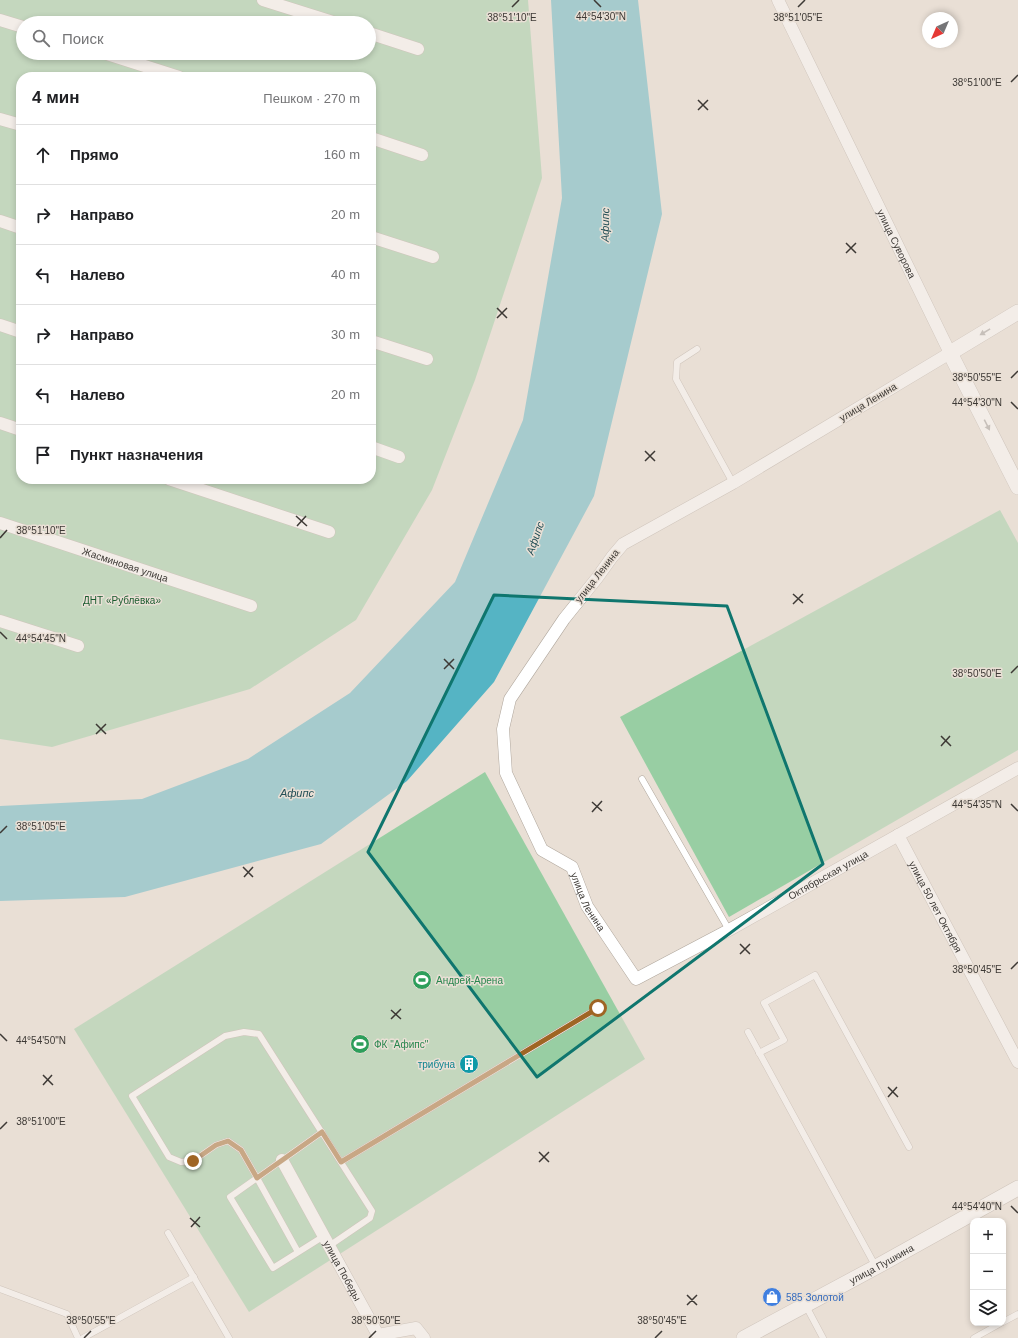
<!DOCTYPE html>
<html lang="ru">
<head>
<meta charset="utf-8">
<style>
	body { margin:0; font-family:Arial,sans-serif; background:#f2f2f2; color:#202124 }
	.controls { position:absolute; right:12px; bottom:12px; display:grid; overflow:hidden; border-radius:8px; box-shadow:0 2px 6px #0003 }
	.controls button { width:36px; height:36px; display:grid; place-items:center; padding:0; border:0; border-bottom:1px solid #e0e0e0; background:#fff; color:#202124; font:20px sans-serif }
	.compass { position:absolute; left:922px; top:12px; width:36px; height:36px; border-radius:50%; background:#fff; box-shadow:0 2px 6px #0003; rotate:224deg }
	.stop { position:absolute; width:12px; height:12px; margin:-9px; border:3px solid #9f6524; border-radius:50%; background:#fff }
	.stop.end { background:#9f6524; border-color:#fff; box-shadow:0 1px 4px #0008 }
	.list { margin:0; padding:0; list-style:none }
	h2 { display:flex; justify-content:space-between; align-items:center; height:52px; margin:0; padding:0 16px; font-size:17px }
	h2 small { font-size:13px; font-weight:400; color:#757577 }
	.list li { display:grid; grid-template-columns:26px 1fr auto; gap:12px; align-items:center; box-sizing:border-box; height:60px; padding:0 16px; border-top:1px solid #e0e0e0 }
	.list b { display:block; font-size:15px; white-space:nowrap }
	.list em { font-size:13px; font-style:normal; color:#757577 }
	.icon { flex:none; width:22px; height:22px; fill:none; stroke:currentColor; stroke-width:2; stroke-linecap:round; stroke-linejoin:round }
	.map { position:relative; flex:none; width:1018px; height:1338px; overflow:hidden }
	.search { position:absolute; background:#fff; box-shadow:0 2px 6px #0003; left:16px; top:16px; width:360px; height:44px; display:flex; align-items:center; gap:10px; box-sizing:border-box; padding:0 14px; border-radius:22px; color:#757577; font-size:15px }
	.panel { position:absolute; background:#fff; box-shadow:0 2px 6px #0003; left:16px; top:72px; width:360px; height:412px; border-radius:16px }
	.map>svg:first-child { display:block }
	.green { fill:#98cea3; fill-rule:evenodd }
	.water { fill:#55b4c4 }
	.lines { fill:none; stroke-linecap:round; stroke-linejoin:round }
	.service-casing { stroke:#b0a79d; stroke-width:7 }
	.minor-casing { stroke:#b0a79d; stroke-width:13 }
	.tertiary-casing { stroke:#b0a79d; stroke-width:16 }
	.service { stroke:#fff; stroke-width:6 }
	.minor { stroke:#fff; stroke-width:12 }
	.tertiary { stroke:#fff; stroke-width:15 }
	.oneway { fill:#9e9c9a }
	.route { stroke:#9f6524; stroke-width:5 }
	.marked { fill:none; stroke:#0f766e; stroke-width:3; stroke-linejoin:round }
	.ticks { fill:none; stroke:#3d3935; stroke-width:1.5 }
	.labels { text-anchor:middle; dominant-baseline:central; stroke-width:3; stroke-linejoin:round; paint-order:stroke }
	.street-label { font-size:10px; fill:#3d3935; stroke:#e9dfd5 }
	.park-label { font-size:10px; fill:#195b2e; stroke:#e9dfd5 }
	.leisure-label { font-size:10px; fill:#27864d; stroke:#e9dfd5; text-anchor:start }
	.culture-label { font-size:10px; fill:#0d838f; stroke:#e9dfd5; text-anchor:end }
	.shop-label { font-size:10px; fill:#366cbe; stroke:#e9dfd5; text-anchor:start }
	.water-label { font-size:11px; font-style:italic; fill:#255057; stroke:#e9dfd5 }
	.ticks-label { font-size:10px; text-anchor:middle; fill:#3d3935; stroke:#e9dfd5; stroke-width:3; stroke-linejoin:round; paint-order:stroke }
</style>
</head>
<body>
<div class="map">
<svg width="1018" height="1338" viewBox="0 0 1018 1338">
	<rect width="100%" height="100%" fill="#e9dfd5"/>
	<g class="green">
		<path d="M0 0H528L542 178 475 380 432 490 356 620 250 689 52 747 0 739ZM23 23H369V53H23ZM21 77H371V479H21Z"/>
		<path d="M1000 510 1018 543V750L729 917 620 717Z"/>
		<path d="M485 772 645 1059 249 1312 74 1029Z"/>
	</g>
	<path class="water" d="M551 0H638L662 214 594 496 494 682 407 781 321 844 125 897 0 901V806L142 799 248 759 350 693 455 582 523 420 562 198Z"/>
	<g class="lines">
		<g class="service-casing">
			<g id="service">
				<path d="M697 349 677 362 676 379 733 483"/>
				<path d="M642 779 729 930"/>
				<path d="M748 1032 876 1267"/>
				<path d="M759 1053 784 1040 764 1003 815 975 909 1147"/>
				<path d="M322 1132 257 1178 241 1150 228 1141 216 1145 193 1161 181 1162 169 1157 132 1096 225 1036 244 1032 259 1034 372 1211 370 1218 329 1246"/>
				<path d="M341 1162 598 1008"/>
				<path d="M168 1233 229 1338"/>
				<path d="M298 1252 257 1178 230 1197 273 1268 324 1236"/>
				<path d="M0 1289 67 1314 78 1338"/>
				<path d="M806 1306 823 1338"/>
				<path d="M1003 1322 1018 1314"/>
				<path d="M83 1338 194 1277"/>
				<path d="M974 1338 1001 1323"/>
			</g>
		</g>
		<g class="minor-casing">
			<g id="minor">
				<path d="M263 0 336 23"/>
				<path id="s1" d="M778 0 950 353 733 483 623 544 612 557 597 578 564 619 510 699 503 729 506 773 542 850 572 867 587 906 636 979 729 930 1018 768"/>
				<path d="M0 20 23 27"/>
				<path d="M369 33 418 49"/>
				<path d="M104 53 179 77"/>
				<path d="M0 119 21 125"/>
				<path d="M371 138 422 155"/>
				<path d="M0 221 21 228"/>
				<path d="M371 237 433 257"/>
				<path d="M0 325 21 332"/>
				<path d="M371 341 427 359"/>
				<path d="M0 423 21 430"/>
				<path d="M371 447 399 457"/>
				<path d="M169 479 329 532"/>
				<path id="s2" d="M0 523 251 606"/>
				<path d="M0 621 78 646"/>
				<path id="s3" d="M898 835 1018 1062"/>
				<path id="s4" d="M282 1160 378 1335 416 1328 424 1338"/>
			</g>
		</g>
		<g class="tertiary-casing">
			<g id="tertiary">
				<path d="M1018 312 950 353 1018 487"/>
				<path id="s5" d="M744 1338 876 1267 1018 1188"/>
			</g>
		</g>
		<use href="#service" class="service"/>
		<use href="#minor" class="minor"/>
		<use href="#tertiary" class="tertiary"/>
	</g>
	<defs><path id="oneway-solid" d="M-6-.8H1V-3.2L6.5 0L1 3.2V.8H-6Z"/></defs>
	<g class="oneway">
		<use href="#oneway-solid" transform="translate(985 332) rotate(149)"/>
		<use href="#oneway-solid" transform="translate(987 425) rotate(63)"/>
	</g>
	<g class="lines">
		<path class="route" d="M193 1161 216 1145 228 1141 241 1150 257 1178 322 1132 341 1162 598 1008"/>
	</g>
	<path d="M0 0H1018V1338H0ZM494 595 727 606 823 864 537 1077 368 852Z" fill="#e9dfd5" fill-opacity=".55" fill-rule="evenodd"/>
	<path class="marked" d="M494 595 727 606 823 864 537 1077 368 852Z"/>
	<path class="ticks" d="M594 0 601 7M512 7 519 0M798 7 805 0M1011 82 1018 75M698 100 708 110M698 110 708 100M846 243 856 253M846 253 856 243M497 308 507 318M497 318 507 308M1011 378 1018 371M1011 402 1018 409M645 451 655 461M645 461 655 451M296 516 307 526M297 526 306 516M0 538 7 530M793 594 803 603M793 604 803 594M0 632 7 639M444 659 454 669M444 669 454 659M1011 673 1018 666M96 724 106 734M96 734 106 724M941 736 951 746M941 746 950 736M592 802 602 811M1011 804 1018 811M592 812 602 801M0 833 7 826M243 867 253 877M244 877 253 867M740 944 750 954M740 954 750 944M1011 969 1018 962M391 1010 401 1019M391 1019 401 1009M0 1034 7 1041M43 1075 53 1085M43 1085 52 1075M888 1087 898 1097M888 1097 897 1087M0 1129 7 1122M539 1152 549 1162M539 1162 549 1152M1011 1206 1018 1213M190 1218 200 1227M191 1227 200 1217M687 1295 697 1305M687 1305 697 1295M84 1338 91 1331M369 1338 376 1331M655 1338 662 1331"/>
	<defs>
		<g id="stadium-disc" transform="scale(1)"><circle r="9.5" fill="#2e9e5b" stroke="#e9dfd5"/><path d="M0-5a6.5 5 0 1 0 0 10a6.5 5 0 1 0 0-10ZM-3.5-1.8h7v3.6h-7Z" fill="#fff"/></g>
		<g id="building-disc" transform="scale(1)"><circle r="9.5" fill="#0f9aa8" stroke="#e9dfd5"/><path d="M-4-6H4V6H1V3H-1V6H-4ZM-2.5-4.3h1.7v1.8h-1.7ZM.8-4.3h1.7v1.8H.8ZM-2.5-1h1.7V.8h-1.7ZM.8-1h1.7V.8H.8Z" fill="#fff"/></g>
		<g id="shop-disc" transform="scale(1)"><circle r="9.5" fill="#3f7fe0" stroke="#e9dfd5"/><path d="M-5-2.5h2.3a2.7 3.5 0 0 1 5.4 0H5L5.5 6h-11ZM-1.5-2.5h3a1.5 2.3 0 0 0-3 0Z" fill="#fff"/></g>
	</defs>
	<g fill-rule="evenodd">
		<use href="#stadium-disc" x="422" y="980"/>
		<use href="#stadium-disc" x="360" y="1044"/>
		<use href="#building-disc" x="469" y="1064"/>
		<use href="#shop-disc" x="772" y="1297"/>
	</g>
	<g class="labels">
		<g class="street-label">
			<text stroke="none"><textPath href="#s1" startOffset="271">улица Суворова</textPath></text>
			<text transform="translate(868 402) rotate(-31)">улица Ленина</text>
			<text stroke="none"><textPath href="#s2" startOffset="132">Жасминовая улица</textPath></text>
			<text transform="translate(597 576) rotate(-52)">улица Ленина</text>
			<text stroke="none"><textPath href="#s1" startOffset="1506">Октябрьская улица</textPath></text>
			<text stroke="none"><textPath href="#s1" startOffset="1196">улица Ленина</textPath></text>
			<text stroke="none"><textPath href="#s3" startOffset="81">улица 50 лет Октября</textPath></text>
			<text stroke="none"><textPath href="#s5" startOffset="156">улица Пушкина</textPath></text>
			<text stroke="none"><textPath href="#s4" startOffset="126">улица Победы</textPath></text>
		</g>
		<g class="park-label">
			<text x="122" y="600">ДНТ «Рублёвка»</text>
		</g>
		<g class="leisure-label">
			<text x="436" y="980">Андрей-Арена</text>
			<text x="374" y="1044">ФК "Афипс"</text>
		</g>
		<g class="culture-label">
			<text x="455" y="1064">трибуна</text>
		</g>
		<g class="shop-label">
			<text x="786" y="1297">585 Золотой</text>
		</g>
		<g class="water-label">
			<text transform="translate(605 225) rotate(-89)">Афипс</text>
			<text transform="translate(535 538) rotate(-71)">Афипс</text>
			<text x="297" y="793">Афипс</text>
		</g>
	</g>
	<g class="ticks-label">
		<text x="601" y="20">44°54'30"N</text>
		<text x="512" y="21">38°51'10"E</text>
		<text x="798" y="21">38°51'05"E</text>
		<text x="977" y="86">38°51'00"E</text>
		<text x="977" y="381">38°50'55"E</text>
		<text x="977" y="406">44°54'30"N</text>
		<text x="41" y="534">38°51'10"E</text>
		<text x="41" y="642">44°54'45"N</text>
		<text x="977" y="677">38°50'50"E</text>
		<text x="977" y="808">44°54'35"N</text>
		<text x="41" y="830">38°51'05"E</text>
		<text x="977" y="973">38°50'45"E</text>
		<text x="41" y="1044">44°54'50"N</text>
		<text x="41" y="1125">38°51'00"E</text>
		<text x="977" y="1210">44°54'40"N</text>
		<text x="91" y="1324">38°50'55"E</text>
		<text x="376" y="1324">38°50'50"E</text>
		<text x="662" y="1324">38°50'45"E</text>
	</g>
</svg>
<div class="controls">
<button>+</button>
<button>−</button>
<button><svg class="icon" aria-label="layers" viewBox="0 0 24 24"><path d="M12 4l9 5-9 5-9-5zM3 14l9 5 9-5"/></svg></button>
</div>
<svg class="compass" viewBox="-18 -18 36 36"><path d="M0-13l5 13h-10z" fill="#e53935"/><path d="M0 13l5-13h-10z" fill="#757577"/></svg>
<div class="stop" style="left:598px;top:1008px"></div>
<div class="stop end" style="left:193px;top:1161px"></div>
<div class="search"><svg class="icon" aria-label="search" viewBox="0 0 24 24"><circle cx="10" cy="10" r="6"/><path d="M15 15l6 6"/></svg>Поиск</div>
<section class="panel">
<h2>4 мин<small>Пешком · 270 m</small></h2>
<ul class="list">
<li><svg class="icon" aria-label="ahead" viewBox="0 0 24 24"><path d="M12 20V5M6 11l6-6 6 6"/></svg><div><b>Прямо</b></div><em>160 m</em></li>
<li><svg class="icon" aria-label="right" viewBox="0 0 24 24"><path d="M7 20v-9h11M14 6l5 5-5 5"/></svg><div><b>Направо</b></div><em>20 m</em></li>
<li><svg class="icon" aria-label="left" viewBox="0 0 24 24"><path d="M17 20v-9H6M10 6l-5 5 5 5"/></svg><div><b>Налево</b></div><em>40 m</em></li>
<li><svg class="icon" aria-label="right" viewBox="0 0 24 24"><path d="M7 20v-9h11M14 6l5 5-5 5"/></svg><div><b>Направо</b></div><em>30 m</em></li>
<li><svg class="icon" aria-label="left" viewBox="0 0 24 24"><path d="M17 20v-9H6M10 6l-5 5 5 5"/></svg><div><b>Налево</b></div><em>20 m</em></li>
<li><svg class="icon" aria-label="arrive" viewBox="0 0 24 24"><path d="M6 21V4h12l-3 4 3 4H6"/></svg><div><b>Пункт назначения</b></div></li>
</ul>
</section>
</div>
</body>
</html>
